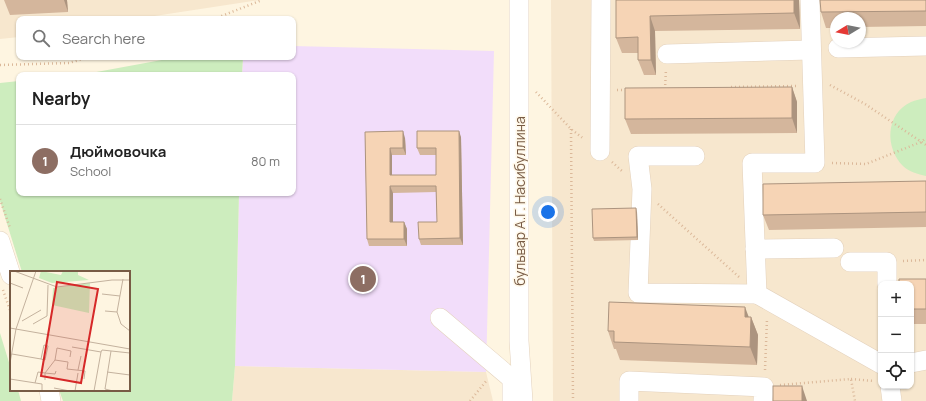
<!DOCTYPE html>
<html lang="en">
<head>
<meta charset="utf-8">
<style>
	body { margin:0; font-family:Manrope,sans-serif; background:#f2f2f2; color:#222 }
	.controls { position:absolute; right:12px; bottom:12px; display:grid; overflow:hidden; border-radius:8px; box-shadow:0 1px 3px #0004 }
	.controls button { width:36px; height:36px; display:grid; place-items:center; padding:0; border:0; border-bottom:1px solid #e0e0e0; background:#fff; color:#222; font:20px sans-serif }
	.compass { position:absolute; left:830px; top:12px; width:36px; height:36px; border-radius:50%; background:#fff; box-shadow:0 1px 3px #0004; rotate:260deg }
	.you { position:absolute; left:548px; top:212px; width:14px; height:14px; margin:-10px; border:3px solid #fff; border-radius:50%; background:#1a73e8; box-shadow:0 0 0 6px #1a73e833 }
	.badge { display:grid; place-items:center; width:26px; height:26px; border-radius:50%; background:#111827; color:#fff; font-size:13px; font-weight:700 }
	.pin { position:absolute; translate:-50% -50%; border:2px solid #fff; box-shadow:0 1px 4px #0006 }
	.list { margin:0; padding:0; list-style:none }
	h2 { display:flex; justify-content:space-between; align-items:center; height:52px; margin:0; padding:0 16px; font-size:17px }
	h2 small { font-size:13px; font-weight:400; color:#767676 }
	.list li { display:grid; grid-template-columns:26px 1fr auto; gap:12px; align-items:center; box-sizing:border-box; height:72px; padding:0 16px; border-top:1px solid #e0e0e0 }
	.list b { display:block; font-size:15px; white-space:nowrap }
	.list p { margin:0; font-size:13px; white-space:nowrap; color:#767676 }
	.list em { font-size:13px; font-style:normal; color:#767676 }
	.icon { flex:none; width:22px; height:22px; fill:none; stroke:currentColor; stroke-width:2; stroke-linecap:round; stroke-linejoin:round }
	.map { position:relative; flex:none; width:926px; height:401px; overflow:hidden }
	.search { position:absolute; background:#fff; box-shadow:0 1px 3px #0004; left:16px; top:16px; width:280px; height:44px; display:flex; align-items:center; gap:10px; box-sizing:border-box; padding:0 14px; border-radius:8px; color:#767676; font-size:15px }
	.panel { position:absolute; background:#fff; box-shadow:0 1px 3px #0004; left:16px; top:72px; width:280px; height:124px; border-radius:8px }
	.map>svg:first-child { display:block }
	.residential { fill:#f7e7ce; fill-rule:evenodd }
	.education { fill:#f2ddfa }
	.green { fill:#cdedbe }
	.lines { fill:none; stroke-linecap:round; stroke-linejoin:round }
	.minor-casing { stroke:#e3d1bc; stroke-width:20 }
	.path { stroke:#dbb899; stroke-width:2.5; stroke-dasharray:1 3; stroke-linecap:butt }
	.minor { stroke:#fff; stroke-width:19 }
	.wall { fill:#d4b69c }
	.shaded-wall { fill:#ac947f }
	.building { fill:#f6d4b5; stroke:#ac947f }
	.labels { text-anchor:middle; dominant-baseline:central; stroke-width:3; stroke-linejoin:round; paint-order:stroke }
	.street-label { font-size:14px; fill:#785b45; stroke:#fff8e9 }
	.inset-road { fill:none; stroke:#c4b29e; stroke-width:1 }
	.view { fill:#d62828; fill-opacity:0.15; stroke:#d62828; stroke-width:2 }
	.inset-edge { fill:none; stroke:#785b45; stroke-width:2 }
</style>
</head>
<body>
<div class="map">
<svg width="926" height="401" viewBox="0 0 926 401">
	<rect width="100%" height="100%" fill="#fef5e1"/>
	<g class="residential">
		<path d="M0 0H260L135 19H19V37L0 39Z"/>
		<path d="M551 0H926V401H553ZM836 18H860V42H836ZM881 284H911V386H881Z"/>
		<path d="M235 366 486 372 493 401H232Z"/>
	</g>
	<path class="education" d="M293 46 494 51 486 372 235 366 239 193H293V75H242L243 57H293Z"/>
	<g class="green">
		<path d="M178 57H243L242 75H72L91 73Z"/>
		<path d="M19 81V193H239L235 366 232 401H63L59 390H129V272H22L0 201V83Z"/>
		<path d="M926 98V176C918 174 909 172 903 166 885 148 885 114 911 102 915 100 921 99 926 98Z"/>
		<path d="M0 333 11 369V390H18L21 401H0Z"/>
	</g>
	<g class="lines">
		<g class="minor-casing">
			<g id="minor">
				<path d="M519 0V341L523 401"/>
				<path d="M810 0 815 163H752L757 294 881 364"/>
				<path d="M838 48 926 46"/>
				<path d="M667 54 811 50"/>
				<path d="M600 151 601 0"/>
				<path d="M695 156H638L642 189 638 293 757 294"/>
				<path d="M0 241 11 275"/>
				<path d="M755 249 834 248"/>
				<path d="M850 262H887V284"/>
				<path d="M440 318 512 379V400"/>
				<path d="M911 363 926 360"/>
				<path d="M890 386 892 401"/>
				<path d="M49 390 51 401"/>
				<path d="M629 401V381L764 387 763 401"/>
			</g>
		</g>
		<g class="path">
			<path d="M214 19 262 0"/>
			<path d="M0 65 69 63 89 57"/>
			<path d="M830 85 865 104 926 145"/>
			<path d="M731 87 796 86"/>
			<path d="M665 89 666 69"/>
			<path d="M617 90H628"/>
			<path d="M536 92 571 129 584 139"/>
			<path d="M571 129 573 401"/>
			<path d="M612 162 622 171"/>
			<path d="M832 163 866 164 921 142 926 138"/>
			<path d="M0 199 10 228"/>
			<path d="M658 204 739 277"/>
			<path d="M903 261 926 260"/>
			<path d="M3 290 11 313"/>
			<path d="M765 370 767 319"/>
			<path d="M851 379 874 381"/>
			<path d="M780 385 851 379 855 401"/>
			<path d="M470 401 487 380"/>
		</g>
		<use href="#minor" class="minor"/>
	</g>
	<g class="wall">
		<path d="M4 0H67L68 12 10 15Z"/>
		<path d="M616 0H799L800 29 655 31 656 75H644L638 60V53H622L616 38Z"/>
		<path d="M926 0V26L860 27V18H836V28H826L821 12Z"/>
		<path d="M792 87 797 102V133L631 134 625 119Z"/>
		<path d="M365 132 405 138 406 155H392V175H436V155H420L417 148 461 137 463 245H421L419 239 437 222 436 192 393 193V222H404L407 229V246H369L367 239Z"/>
		<path d="M926 181V227L769 230 763 215Z"/>
		<path d="M637 212 638 240 594 241 593 238Z"/>
		<path d="M926 279V324H911V284Z"/>
		<path d="M749 317H751L758 335 757 365 620 360 616 349H614L608 331Z"/>
	</g>
	<g class="shaded-wall">
		<path d="M64 0H67L68 12Z"/>
		<path d="M794 0H799L800 29 794 13Z"/>
		<path d="M650 16 655 31 656 75 651 60Z"/>
		<path d="M792 87 797 102V133L792 118Z"/>
		<path d="M403 131 405 138 406 155 403 148Z"/>
		<path d="M459 131 461 137 463 245 460 238Z"/>
		<path d="M390 148 392 155V182L390 175Z"/>
		<path d="M390 186 393 193V229L390 222Z"/>
		<path d="M636 208 637 212 638 240 637 237Z"/>
		<path d="M404 222 407 229V246L404 239Z"/>
		<path d="M745 307 751 323V317L758 335 757 365 750 347 745 317Z"/>
		<path d="M802 386 807 401H802Z"/>
	</g>
	<g class="building">
		<path d="M616 0H794V13L650 16 651 60H638V37L616 38Z"/>
		<path d="M820 0H926V11L821 12Z"/>
		<path d="M792 87V118L625 119V88Z"/>
		<path d="M403 131V148H390V175H436V148H417V131H459L460 238 419 239 418 222H437L436 186H390V222H404V239H367L365 132Z"/>
		<path d="M926 181V212L763 215V184Z"/>
		<path d="M636 208 637 237 593 238 592 209Z"/>
		<path d="M899 279H926V309H911V284H899Z"/>
		<path d="M609 302 745 307V317H751L750 347 614 342V331H608Z"/>
		<rect x="773" y="386" width="29" height="15"/>
	</g>
	<g class="labels">
		<g class="street-label">
			<text transform="translate(519 201) rotate(-90)">бульвар А.Г. Насибуллина</text>
		</g>
	</g>
	<g transform="translate(10 271)">
		<rect width="120" height="120" fill="#fef5e1"/>
		<path d="M31 0 51 4 53 0H68V4L79 9 42 12 29 7ZM80 12 79 42 42 34 43 17Z" fill="#cdedbe"/>
		<path class="inset-road" d="M4 0 47 16 102 9H120M113 8 107 41 111 53 120 60M0 12 13 17M92 23 110 25M95 40 107 41M12 50 31 39M23 53 37 45 38 14M0 57 120 78M62 76 91 81 92 79 120 82M101 80 95 118 103 120M2 83 31 88 34 74 38 75 35 89 31 88M45 89 47 77 61 80 60 86M0 92 6 58 26 0M68 99 71 85M97 101 120 104M0 108 32 113V120M35 109V102L45 103 46 100M25 112 28 101 35 102 45 89 58 91 57 98 75 100 74 108M44 117 60 120M65 120 68 102M84 120 91 81"/>
		<path class="view" d="M47 11 88 18 71 112 31 105Z"/>
		<rect width="120" height="120" class="inset-edge"/>
	</g>
</svg>
<div class="controls">
<button>+</button>
<button>−</button>
<button><svg class="icon" aria-label="locate" viewBox="0 0 24 24"><circle cx="12" cy="12" r="6"/><path d="M12 2v4M12 18v4M2 12h4M18 12h4"/></svg></button>
</div>
<svg class="compass" viewBox="-18 -18 36 36"><path d="M0-13l5 13h-10z" fill="#e53935"/><path d="M0 13l5-13h-10z" fill="#767676"/></svg>
<div class="you"></div>
<div class="pin badge" style="left:363px;top:279px;background:#8d6e63">1</div>
<div class="search"><svg class="icon" aria-label="search" viewBox="0 0 24 24"><circle cx="10" cy="10" r="6"/><path d="M15 15l6 6"/></svg>Search here</div>
<section class="panel">
<h2>Nearby<small></small></h2>
<ul class="list">
<li><span class="badge" style="background:#8d6e63">1</span><div><b>Дюймовочка</b><p>School</p></div><em>80 m</em></li>
</ul>
</section>
</div>
</body>
</html>
